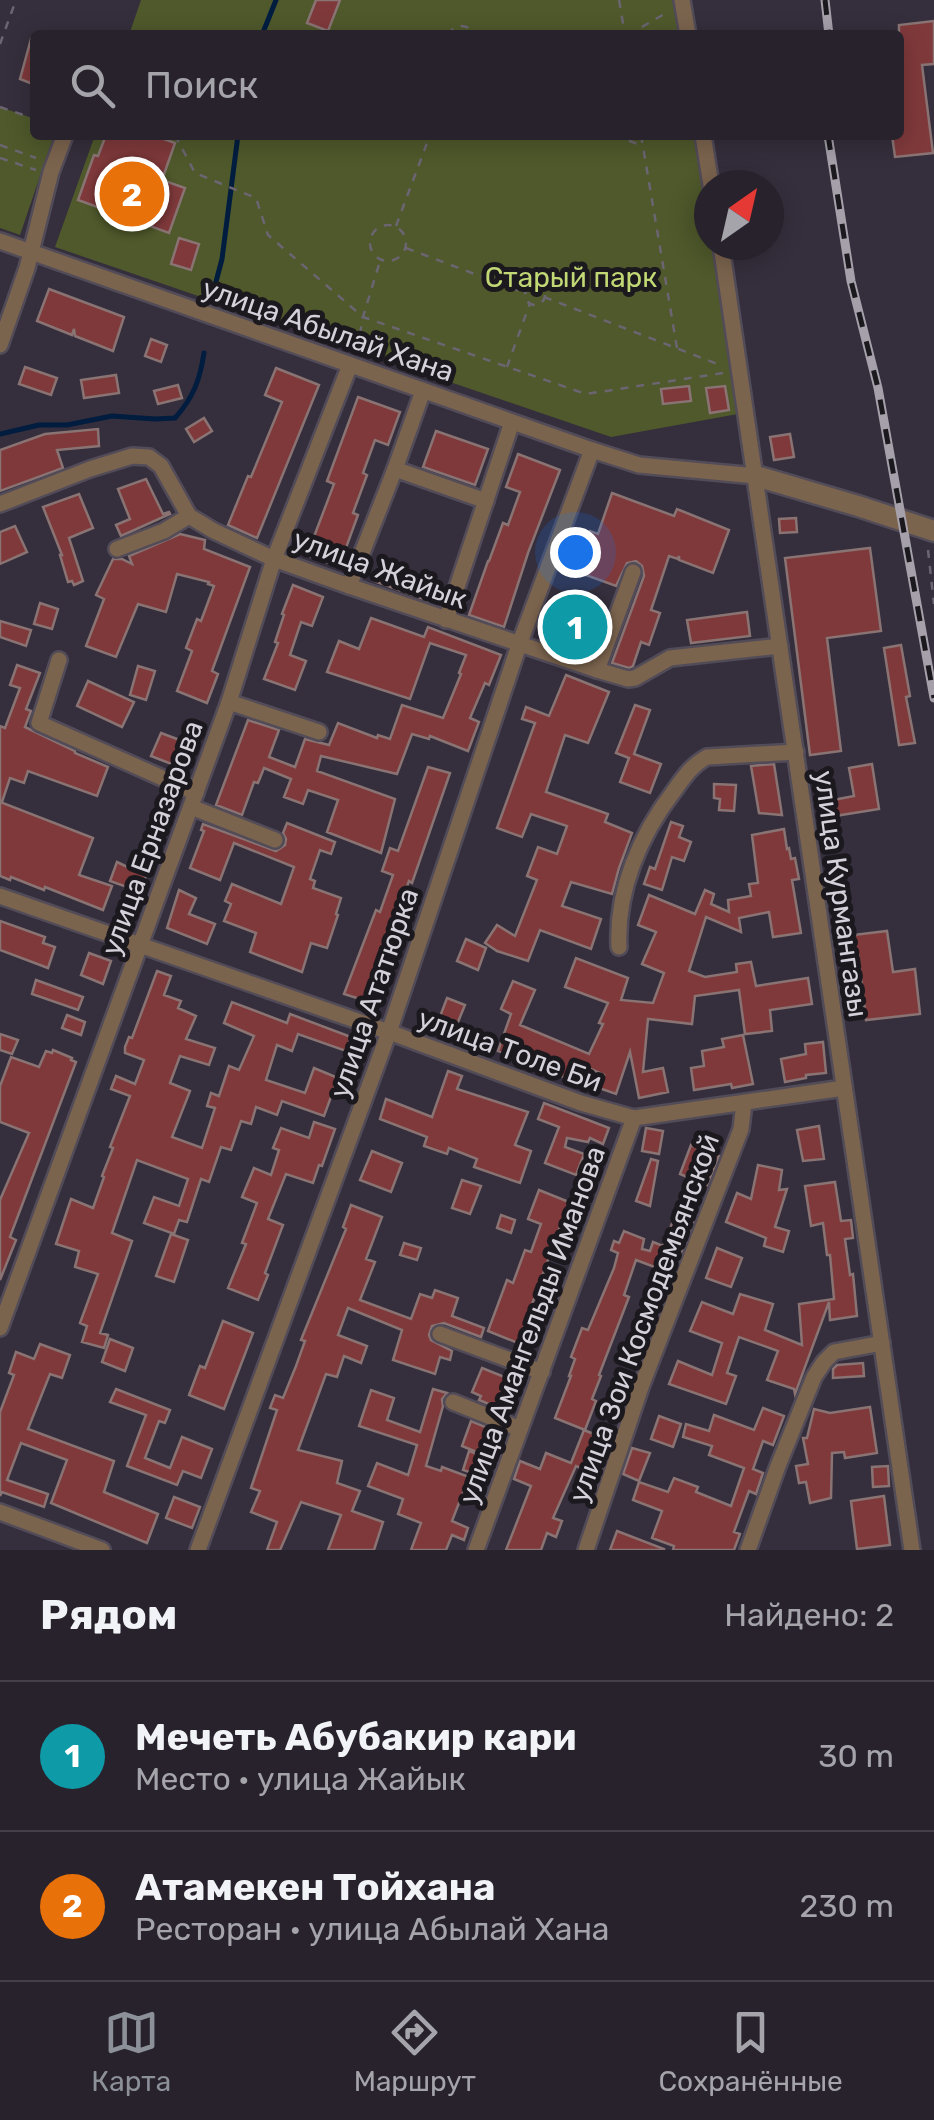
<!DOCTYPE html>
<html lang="ru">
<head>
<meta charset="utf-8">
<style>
	body { margin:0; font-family:Rubik,sans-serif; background:#342f39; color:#f1f3f6 }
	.compass { position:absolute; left:694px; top:170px; width:90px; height:90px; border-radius:50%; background:#28222d; box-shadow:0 5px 25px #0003; rotate:34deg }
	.you { position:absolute; left:575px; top:552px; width:35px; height:35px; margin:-25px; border:8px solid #fff; border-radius:50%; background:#1a73e8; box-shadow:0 0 0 15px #1a73e833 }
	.badge { display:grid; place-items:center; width:65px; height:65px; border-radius:50%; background:#8c9099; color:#fff; font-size:32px; font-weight:700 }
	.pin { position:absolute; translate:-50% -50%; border:5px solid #fff; box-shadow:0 2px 10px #0006 }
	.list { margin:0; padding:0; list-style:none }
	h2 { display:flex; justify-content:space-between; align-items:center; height:130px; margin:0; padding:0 40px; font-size:42px }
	h2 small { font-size:32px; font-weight:400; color:#a5a4aa }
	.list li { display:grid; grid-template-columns:65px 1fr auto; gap:30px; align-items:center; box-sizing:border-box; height:150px; padding:0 40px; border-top:2px solid #443f49 }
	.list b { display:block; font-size:38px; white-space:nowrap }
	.list p { margin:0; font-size:32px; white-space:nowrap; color:#a5a4aa }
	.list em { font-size:32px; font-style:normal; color:#a5a4aa }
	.icon { flex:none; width:55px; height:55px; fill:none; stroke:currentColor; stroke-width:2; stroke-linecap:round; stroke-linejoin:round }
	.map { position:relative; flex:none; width:934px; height:1550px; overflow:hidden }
	.search { position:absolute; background:#28222d; box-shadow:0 5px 25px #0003; left:30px; right:30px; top:30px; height:110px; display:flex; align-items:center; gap:25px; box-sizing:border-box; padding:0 35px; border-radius:10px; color:#a5a4aa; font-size:38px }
	.sheet { height:430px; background:#28222d }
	nav { display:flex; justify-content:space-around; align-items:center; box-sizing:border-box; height:140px; border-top:2px solid #443f49; background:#28222d; font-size:28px; color:#a5a4aa }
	nav a { display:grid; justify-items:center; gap:5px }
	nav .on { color:#8c9099 }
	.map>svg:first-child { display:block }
	.green { fill:#4f592b }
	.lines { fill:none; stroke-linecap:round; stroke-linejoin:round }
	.stream { stroke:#001d40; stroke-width:5 }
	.building { fill:#7f393b; stroke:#897373; stroke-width:2.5 }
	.minor-casing { stroke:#524b58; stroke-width:20 }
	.tertiary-casing { stroke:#524b58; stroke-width:25 }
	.path { stroke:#6b6571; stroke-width:2.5; stroke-dasharray:8 8; stroke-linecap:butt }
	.minor { stroke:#7b644e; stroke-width:15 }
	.tertiary { stroke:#7b644e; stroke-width:20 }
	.rail-casing { stroke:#a5a0aa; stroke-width:9 }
	.rail { stroke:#1b181e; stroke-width:5; stroke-dasharray:15; stroke-linecap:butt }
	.labels { text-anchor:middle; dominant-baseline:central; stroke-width:10; stroke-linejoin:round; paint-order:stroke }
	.park-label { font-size:28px; fill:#c1d875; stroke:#1b181e }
	.street-label { font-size:28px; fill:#d5d1da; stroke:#1b181e }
</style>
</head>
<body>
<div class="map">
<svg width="934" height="1550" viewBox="0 0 934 1550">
	<rect width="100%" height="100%" fill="#352e3c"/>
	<g class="green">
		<path d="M141 0H680L685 35H129Z"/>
		<path d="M0 107 35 119V135H54L20 235 0 228Z"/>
		<path d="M95 135H699L709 207V245H714L738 414 611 437 55 247Z"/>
	</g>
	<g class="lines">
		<g class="stream">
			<path d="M262 35 276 0"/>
			<path d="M213 293 222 259 238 135"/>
			<path d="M0 434 39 425H67L112 416 155 419 175 418C193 398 200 380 204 353"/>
		</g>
	</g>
	<g class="building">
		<path d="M316 0H340L328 31 307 23Z"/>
		<path d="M934 21V64L922 65 933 153 895 157 892 135H899V25Z"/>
		<path d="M31 39H35V85L20 79Z"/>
		<path d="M106 135H153L175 143 162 180 185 188 169 233 78 200 94 155 98 156Z"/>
		<path d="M179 238 199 244 191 270 171 264Z"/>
		<path d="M49 289 124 317 113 351 75 336 74 329 72 335 37 321Z"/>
		<path d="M151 339 167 345 161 362 145 356Z"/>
		<path d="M25 367 57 378 51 395 19 384Z"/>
		<path d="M276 368 319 385 257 538 228 525 248 476 251 477 282 402 265 395Z"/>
		<path d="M116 375 119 393 84 398 81 380Z"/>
		<path d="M178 385 182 398 158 404 154 391Z"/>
		<path d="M689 386 691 401 663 404 661 389Z"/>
		<path d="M725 386 729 410 710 413 706 388Z"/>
		<path d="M358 397 400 412 388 445 375 440 363 473 367 475 353 513 358 515 339 567 307 555 334 484 327 481Z"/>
		<path d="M204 418 212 431 194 442 186 429Z"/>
		<path d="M98 429 99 446 57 450 63 468 0 491V450L45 434Z"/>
		<path d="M436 431 488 449 475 485 423 467Z"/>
		<path d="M790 434 794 457 774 460 770 437Z"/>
		<path d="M518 454 560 470 528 553 504 627 469 615 488 561H489L503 523 508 525 520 492 506 487Z"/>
		<path d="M146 479 163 514 169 512 170 514 121 536 116 525 130 519 118 489Z"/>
		<path d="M612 493 674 516 677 509 729 530 713 573 679 560V556L678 559 669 556 651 610 660 613 649 645 641 642 633 666 629 668 612 663 644 576 642 566 636 561 627 563 616 586 575 571 590 531 598 534Z"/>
		<path d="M79 494 93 528 69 538 83 581 74 585 72 581 68 582 60 555H62L43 507Z"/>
		<path d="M796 518 797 532 780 533 779 519Z"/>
		<path d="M15 526 27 552 0 564V532Z"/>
		<path d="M180 534 205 540 204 549 250 567 212 671 218 674 207 703 177 691 192 651 186 648 197 619 201 621 214 586 208 584 209 582 177 574 166 612 138 604 116 657 86 646 104 599 96 595 113 559H122L132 564 129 556Z"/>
		<path d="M870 548 881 631 827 638 841 751 810 755 785 558Z"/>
		<path d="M380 564 443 588 437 604 374 581Z"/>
		<path d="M293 585 323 597 312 626 301 622 290 655 306 661 295 690 264 679 278 643 275 642 284 615 282 614Z"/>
		<path d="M568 599 598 610 583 653 552 643Z"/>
		<path d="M40 603 58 609 52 629 34 624Z"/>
		<path d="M747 612 750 636 691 643 687 620Z"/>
		<path d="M371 618 424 637 428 627 501 655 489 685 485 683 470 718 479 722 468 751 430 736 429 739 412 734 397 774 321 756 317 771 395 799 381 853 327 832 338 800 308 790 303 804 284 797 291 779 264 768 258 783 254 782 242 815 216 805 248 720 279 730 269 757 295 767 305 739 329 745 338 723 377 738 378 735 390 739 402 705 443 718 461 674 459 673 466 655 430 643 410 699 327 672 339 641 359 649Z"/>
		<path d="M0 621 31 630 26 646 0 637Z"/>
		<path d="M901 645 910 696 906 697 915 743 899 745 884 648Z"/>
		<path d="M17 665 40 673 26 709 31 711 25 727 75 751V753L108 767 97 796 28 771 24 783 10 778 2 802H0V726L5 728 20 688 10 685Z"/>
		<path d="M138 666 155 671 146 700 130 695Z"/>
		<path d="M566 675 609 692 588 743 565 735 546 792 608 814 605 822 632 833 619 868 612 894 571 882 562 906 601 919 591 949 540 930 528 961 497 951 485 943 497 925 515 936 537 880 527 876 538 847 557 854 567 826 531 814 522 837 497 828 535 723 522 719 526 707 549 716Z"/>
		<path d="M88 681 134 702 122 727 77 706Z"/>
		<path d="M635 705 650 710 634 754 661 764 650 793 620 782 629 758 616 753Z"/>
		<path d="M161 733 185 742 174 765 151 756Z"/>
		<path d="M774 764 782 815 759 813 751 766Z"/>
		<path d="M872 764 879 809 835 816 833 800 854 796 849 768Z"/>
		<path d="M428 767 450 773 412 883 409 881 366 1001 344 994 376 910 380 912 393 875 382 871 390 848 398 851Z"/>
		<path d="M714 784 736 785 734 811 719 810 720 799 714 798Z"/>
		<path d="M0 802 93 838 79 875 112 886 103 910 45 887 44 890 11 877 10 880 0 876Z"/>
		<path d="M671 822 683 826 679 837 691 842 684 861 672 857 662 890 644 884 650 867 655 869Z"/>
		<path d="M287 823 335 842 331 854 320 850 310 879 315 881 313 888 341 898 336 914 338 915 327 948 311 943 302 972 250 952 256 933 224 921 231 904 225 901 232 884 281 904 294 867 234 843 220 880 190 868 204 831 201 830 203 824 276 851 285 845 286 839 283 833Z"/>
		<path d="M784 829 787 849 789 848 791 859 795 858 799 879 792 880 801 933 773 937 769 912 739 918 741 932 706 917 689 971 705 977 737 972 736 964 751 962 756 986 808 978 812 1004 770 1010 772 1031 745 1034 739 990 695 996 692 1024 648 1019 643 1072 663 1068 668 1092 639 1098 630 1052 616 1094 599 1088 604 1075 573 1061 566 1078 545 1069 546 1067 498 1051 511 1014 501 1009 513 981 535 990 520 1025 589 1054 603 1024 599 1023 608 1003 565 987 576 958 628 978 621 1000 653 1003 664 973 642 964 656 932 638 925 649 895 695 914 705 890 714 894 711 904 729 912 728 900 751 896 749 884 758 883 752 835Z"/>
		<path d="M117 862 146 876 141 892 110 881Z"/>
		<path d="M179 890 196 898 189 914 215 924 207 944 167 928Z"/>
		<path d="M0 921 45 937 43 943 55 947 48 968 0 950Z"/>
		<path d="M887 931 893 972 915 969 920 1014 866 1020 858 953H856L853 935Z"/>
		<path d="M466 939 486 948 478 970 457 961Z"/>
		<path d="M89 953 111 961 103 984 81 975Z"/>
		<path d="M157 971 171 976 164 995 181 1001 178 1008 196 1016 186 1039 215 1048 209 1065 180 1056 170 1083 190 1091 172 1137 202 1148 215 1108 207 1106 211 1093 219 1096 229 1066 239 1070 254 1036 224 1023 232 1002 287 1023 290 1014 351 1037 346 1051 298 1034 292 1051 277 1045 266 1080 305 1093 314 1068 338 1078 324 1116 282 1101 277 1115 256 1107 251 1124 241 1121 231 1150 221 1147 209 1182 201 1179 187 1222 179 1220 174 1234 144 1223 154 1197 179 1206 188 1179 137 1160 112 1233 132 1241 100 1333 108 1335 104 1348 82 1342 87 1326 80 1323 98 1274 75 1267 79 1251 56 1244 71 1199 93 1208 104 1177 102 1176 113 1148 110 1147 130 1096 111 1089 116 1076 135 1084 144 1060 125 1053V1047L129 1037 132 1038Z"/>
		<path d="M36 980 83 997 78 1010 32 994Z"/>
		<path d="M447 998 465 1005 453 1034 436 1027Z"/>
		<path d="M67 1015 85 1022 81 1035 62 1028Z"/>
		<path d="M0 1034 18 1040 12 1054 0 1050Z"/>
		<path d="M743 1035 753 1084 732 1088 731 1084 694 1090 691 1068 704 1066 702 1051 724 1047 722 1039Z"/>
		<path d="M823 1042 826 1073 806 1075V1078L785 1082 781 1059 806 1054 805 1044Z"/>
		<path d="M53 1050 72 1058 71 1060 76 1062 10 1237 16 1240 0 1280V1200L29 1133 0 1122V1086L11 1057 39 1067 46 1051 52 1053Z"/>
		<path d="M448 1071 462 1076 457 1089 528 1112 515 1145 531 1151 520 1183 474 1167 477 1159 449 1148 447 1154 424 1146 427 1137 380 1119 386 1099 432 1117Z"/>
		<path d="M544 1103 609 1128 603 1144 590 1138 588 1142 567 1138 565 1147 584 1154 576 1175 545 1163 559 1127 538 1119Z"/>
		<path d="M314 1122 335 1129 322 1166 319 1165 313 1183 286 1174 268 1219 283 1225 265 1273 268 1275 258 1300 228 1288 246 1244 242 1243 257 1203 242 1197 254 1168 271 1175 279 1150 273 1148 281 1128 309 1138Z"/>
		<path d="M819 1126 824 1159 803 1161 797 1130Z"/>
		<path d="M646 1128 663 1131 659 1154 642 1151Z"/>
		<path d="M691 1145 719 1156 707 1185 680 1174Z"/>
		<path d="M372 1151 402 1163 391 1192 360 1180Z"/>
		<path d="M651 1159 658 1161 650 1206 636 1201Z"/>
		<path d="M758 1165 782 1170 779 1190 787 1189 775 1227 789 1231 783 1252 764 1246 766 1238 726 1222 737 1193 751 1199Z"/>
		<path d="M462 1180 481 1186 470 1214 452 1208Z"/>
		<path d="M835 1182 841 1221 851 1220 853 1238 845 1239 850 1275 853 1274 857 1316 830 1320 829 1302 795 1394 794 1389 767 1380 778 1351 739 1337 727 1373 736 1376 726 1404 669 1384 678 1361 712 1375 722 1343 690 1331 702 1302 733 1314 740 1294 773 1304 765 1330 802 1345 799 1304 834 1299 830 1255H827L823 1223 811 1226 805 1186Z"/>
		<path d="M539 1190 569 1202 518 1343 488 1331 507 1280 513 1283 525 1250 531 1252 541 1224 528 1219Z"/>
		<path d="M351 1205 382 1217 366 1259 375 1262 360 1300 411 1319 420 1294 432 1298 435 1290 458 1298 452 1316 484 1328 481 1337 444 1323 432 1326 429 1335 431 1340 452 1351 450 1360 440 1357 435 1374 393 1360 402 1330 348 1308 338 1335 367 1346 361 1363 344 1356 337 1377 326 1374 298 1450 342 1461 337 1483 360 1491 352 1511 383 1522 374 1550H328L341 1515 301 1502 280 1550H267L277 1522 251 1512 260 1491 251 1488 277 1410 270 1408 275 1395 283 1398 296 1366 305 1341 301 1340 346 1229 343 1227Z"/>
		<path d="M501 1215 515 1220 511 1233 497 1228Z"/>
		<path d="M675 1216 693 1222 673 1274 636 1260 624 1295 629 1297 599 1375 601 1376 592 1399 596 1401 585 1430 555 1418 571 1376H569L575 1359 571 1357 582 1328 588 1330 614 1268 618 1253 611 1250 614 1241 619 1243 624 1231 644 1239 642 1249 650 1251 653 1242 663 1246Z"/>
		<path d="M171 1234 188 1240 174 1282 156 1276Z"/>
		<path d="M404 1243 421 1248 417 1260 400 1255Z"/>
		<path d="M717 1248 742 1258 731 1287 706 1278Z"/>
		<path d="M223 1321 253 1333 224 1409 189 1395 200 1366 205 1368Z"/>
		<path d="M644 1329 650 1331 639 1360 633 1357Z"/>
		<path d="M110 1339 133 1348 125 1371 102 1362Z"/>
		<path d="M40 1344 70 1355 62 1378 50 1374 28 1429 114 1461 104 1492 158 1514 147 1543 51 1503 67 1460 21 1443 7 1480 48 1494 44 1507 2 1492 0 1496V1412L14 1375 9 1373 16 1352 34 1359Z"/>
		<path d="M863 1363 864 1376 833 1378V1369L837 1365Z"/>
		<path d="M482 1368 507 1378 496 1407 479 1400 481 1396 472 1392Z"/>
		<path d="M116 1389 170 1410 165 1423 159 1421 145 1458 170 1468 182 1437 212 1449 201 1478 183 1471 177 1485 127 1466 146 1415 110 1402Z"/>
		<path d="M433 1389 447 1393 442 1399 443 1406 426 1466 441 1471 442 1467 469 1477 452 1521 468 1528 464 1540 452 1535 446 1550H411L421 1523 398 1514 403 1499 368 1486 377 1463 408 1475 417 1445 359 1426 371 1390 394 1398 387 1420 420 1432Z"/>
		<path d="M870 1407 877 1453 845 1458 844 1452 832 1453 831 1498 810 1503 806 1482 799 1483 796 1466 808 1464 803 1438H807L814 1409 830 1413Z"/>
		<path d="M763 1408 784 1416 773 1445 763 1441 753 1469 763 1473 756 1494 749 1491 734 1532 740 1534 734 1550H673L674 1546 652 1538 662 1511 633 1500 639 1482 668 1492 674 1478 698 1487 696 1492 731 1506 744 1468 709 1455 712 1446 683 1437 686 1424 709 1431 714 1415 754 1430Z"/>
		<path d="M659 1416 681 1424 673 1447 651 1439Z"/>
		<path d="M471 1421 488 1428 479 1453 462 1446Z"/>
		<path d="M584 1430 611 1441 600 1475 576 1466 553 1518 562 1521 556 1537 547 1533 541 1550H506L531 1486 514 1479 520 1461 540 1469 546 1453 571 1463Z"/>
		<path d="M632 1448 650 1453 639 1481 623 1474Z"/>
		<path d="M469 1451 491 1459 484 1477 463 1470Z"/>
		<path d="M888 1466 889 1486 873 1487 872 1467Z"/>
		<path d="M884 1496 890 1545 857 1549 851 1501Z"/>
		<path d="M174 1497 200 1507 192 1528 166 1518Z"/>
		<path d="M617 1531 664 1549V1550H610Z"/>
	</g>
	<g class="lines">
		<g class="minor-casing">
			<g id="minor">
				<path d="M682 0 688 35"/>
				<path d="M703 135 711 185"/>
				<path d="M0 241 592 450 639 465 756 476"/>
				<path d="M721 245 912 1550"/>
				<path d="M0 345 27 268 51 172 65 135"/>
				<path d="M395 469 486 501"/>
				<path d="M0 504 90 469 132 456 149 457 161 466 189 516 214 531 274 559 349 586 597 670 628 679 635 678 670 658 780 646"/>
				<path d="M117 549 164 531 189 516"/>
				<path d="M349 586 395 469 423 391"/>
				<path d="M446 620 512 422"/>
				<path d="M59 660 39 723 196 793"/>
				<path d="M597 670 633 572"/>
				<path d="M229 702 319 732"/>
				<path d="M191 807 275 840"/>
				<path d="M0 896 389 1032 581 1103 634 1118 844 1088"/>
				<path d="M619 947C616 891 640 835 674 791 684 777 692 765 707 757L796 752"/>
				<path d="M0 1328 229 702 274 559 350 365"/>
				<path d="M440 1334 542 1372"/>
				<path d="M453 1402 520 1429"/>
				<path d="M0 1512 102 1550"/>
				<path d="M198 1550 389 1032 519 645 592 450"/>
				<path d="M476 1550 634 1118"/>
				<path d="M586 1550 641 1387 741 1129 744 1103"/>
				<path d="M748 1550 778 1466 814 1377 824 1362 834 1352 882 1343"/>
			</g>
		</g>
		<g class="tertiary-casing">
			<path id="tertiary" d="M756 476 858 506 934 531"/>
		</g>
		<g class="path">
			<path d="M619 0 625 35"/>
			<path d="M448 35C455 23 468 23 476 35"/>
			<path d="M628 35 666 13"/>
			<path d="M0 44 16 0"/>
			<path d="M0 107 35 119"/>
			<path d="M175 135 195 173 256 198 268 235 363 317 586 394 723 373"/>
			<path d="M614 135 640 145"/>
			<path d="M641 135 677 348"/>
			<path d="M0 145 36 158"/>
			<path d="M0 158 36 170"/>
			<circle cx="388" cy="243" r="18"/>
			<path d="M396 226 430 135"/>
			<path d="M406 248 525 293"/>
			<circle cx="535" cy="295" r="10"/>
			<path d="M544 297 720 365"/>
			<path d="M357 350 363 317 380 261"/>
			<path d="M507 367 530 303"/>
			<path d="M928 550 934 604"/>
		</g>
		<use href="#minor" class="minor"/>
		<use href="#tertiary" class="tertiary"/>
		<g class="rail-casing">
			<g id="rail">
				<path d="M825 0 829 35"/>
				<path d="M828 135 851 281 878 388 934 698"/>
			</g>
		</g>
		<use href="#rail" class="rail"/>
	</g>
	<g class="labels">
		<g class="park-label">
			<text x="571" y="277">Старый парк</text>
		</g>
		<g class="street-label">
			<text transform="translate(328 330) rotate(19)">улица Абылай Хана</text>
			<text transform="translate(380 569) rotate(20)">улица Жайык</text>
			<text transform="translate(152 838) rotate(-70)">улица Ерназарова</text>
			<text transform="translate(841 894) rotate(82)">улица Курмангазы</text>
			<text transform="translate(374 993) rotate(-71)">улица Ататюрка</text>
			<text transform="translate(510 1050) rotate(20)">улица Толе Би</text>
			<text transform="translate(644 1318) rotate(-70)">улица Зои Космодемьянской</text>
			<text transform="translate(532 1325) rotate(-70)">улица Амангельды Иманова</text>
		</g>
	</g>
</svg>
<svg class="compass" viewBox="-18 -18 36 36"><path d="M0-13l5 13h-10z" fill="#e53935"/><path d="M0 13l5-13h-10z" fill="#a5a4aa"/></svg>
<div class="you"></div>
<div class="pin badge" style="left:575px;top:627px;background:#0f9aa8">1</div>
<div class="pin badge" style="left:132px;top:194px;background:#e8710a">2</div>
<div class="search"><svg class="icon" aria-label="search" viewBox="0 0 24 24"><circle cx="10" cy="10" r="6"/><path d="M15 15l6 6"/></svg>Поиск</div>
</div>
<section class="sheet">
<h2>Рядом<small>Найдено: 2</small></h2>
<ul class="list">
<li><span class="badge" style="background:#0f9aa8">1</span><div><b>Мечеть Абубакир кари</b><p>Место · улица Жайык</p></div><em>30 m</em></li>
<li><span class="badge" style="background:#e8710a">2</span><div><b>Атамекен Тойхана</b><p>Ресторан · улица Абылай Хана</p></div><em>230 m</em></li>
</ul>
</section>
<nav>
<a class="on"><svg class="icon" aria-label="map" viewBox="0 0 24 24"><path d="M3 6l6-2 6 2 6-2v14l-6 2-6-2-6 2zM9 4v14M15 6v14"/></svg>Карта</a>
<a><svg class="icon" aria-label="directions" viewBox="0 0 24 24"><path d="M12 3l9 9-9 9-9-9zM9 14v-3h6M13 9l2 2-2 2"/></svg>Маршрут</a>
<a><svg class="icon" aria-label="saved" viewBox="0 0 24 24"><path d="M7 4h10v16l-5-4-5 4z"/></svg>Сохранённые</a>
</nav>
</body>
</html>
